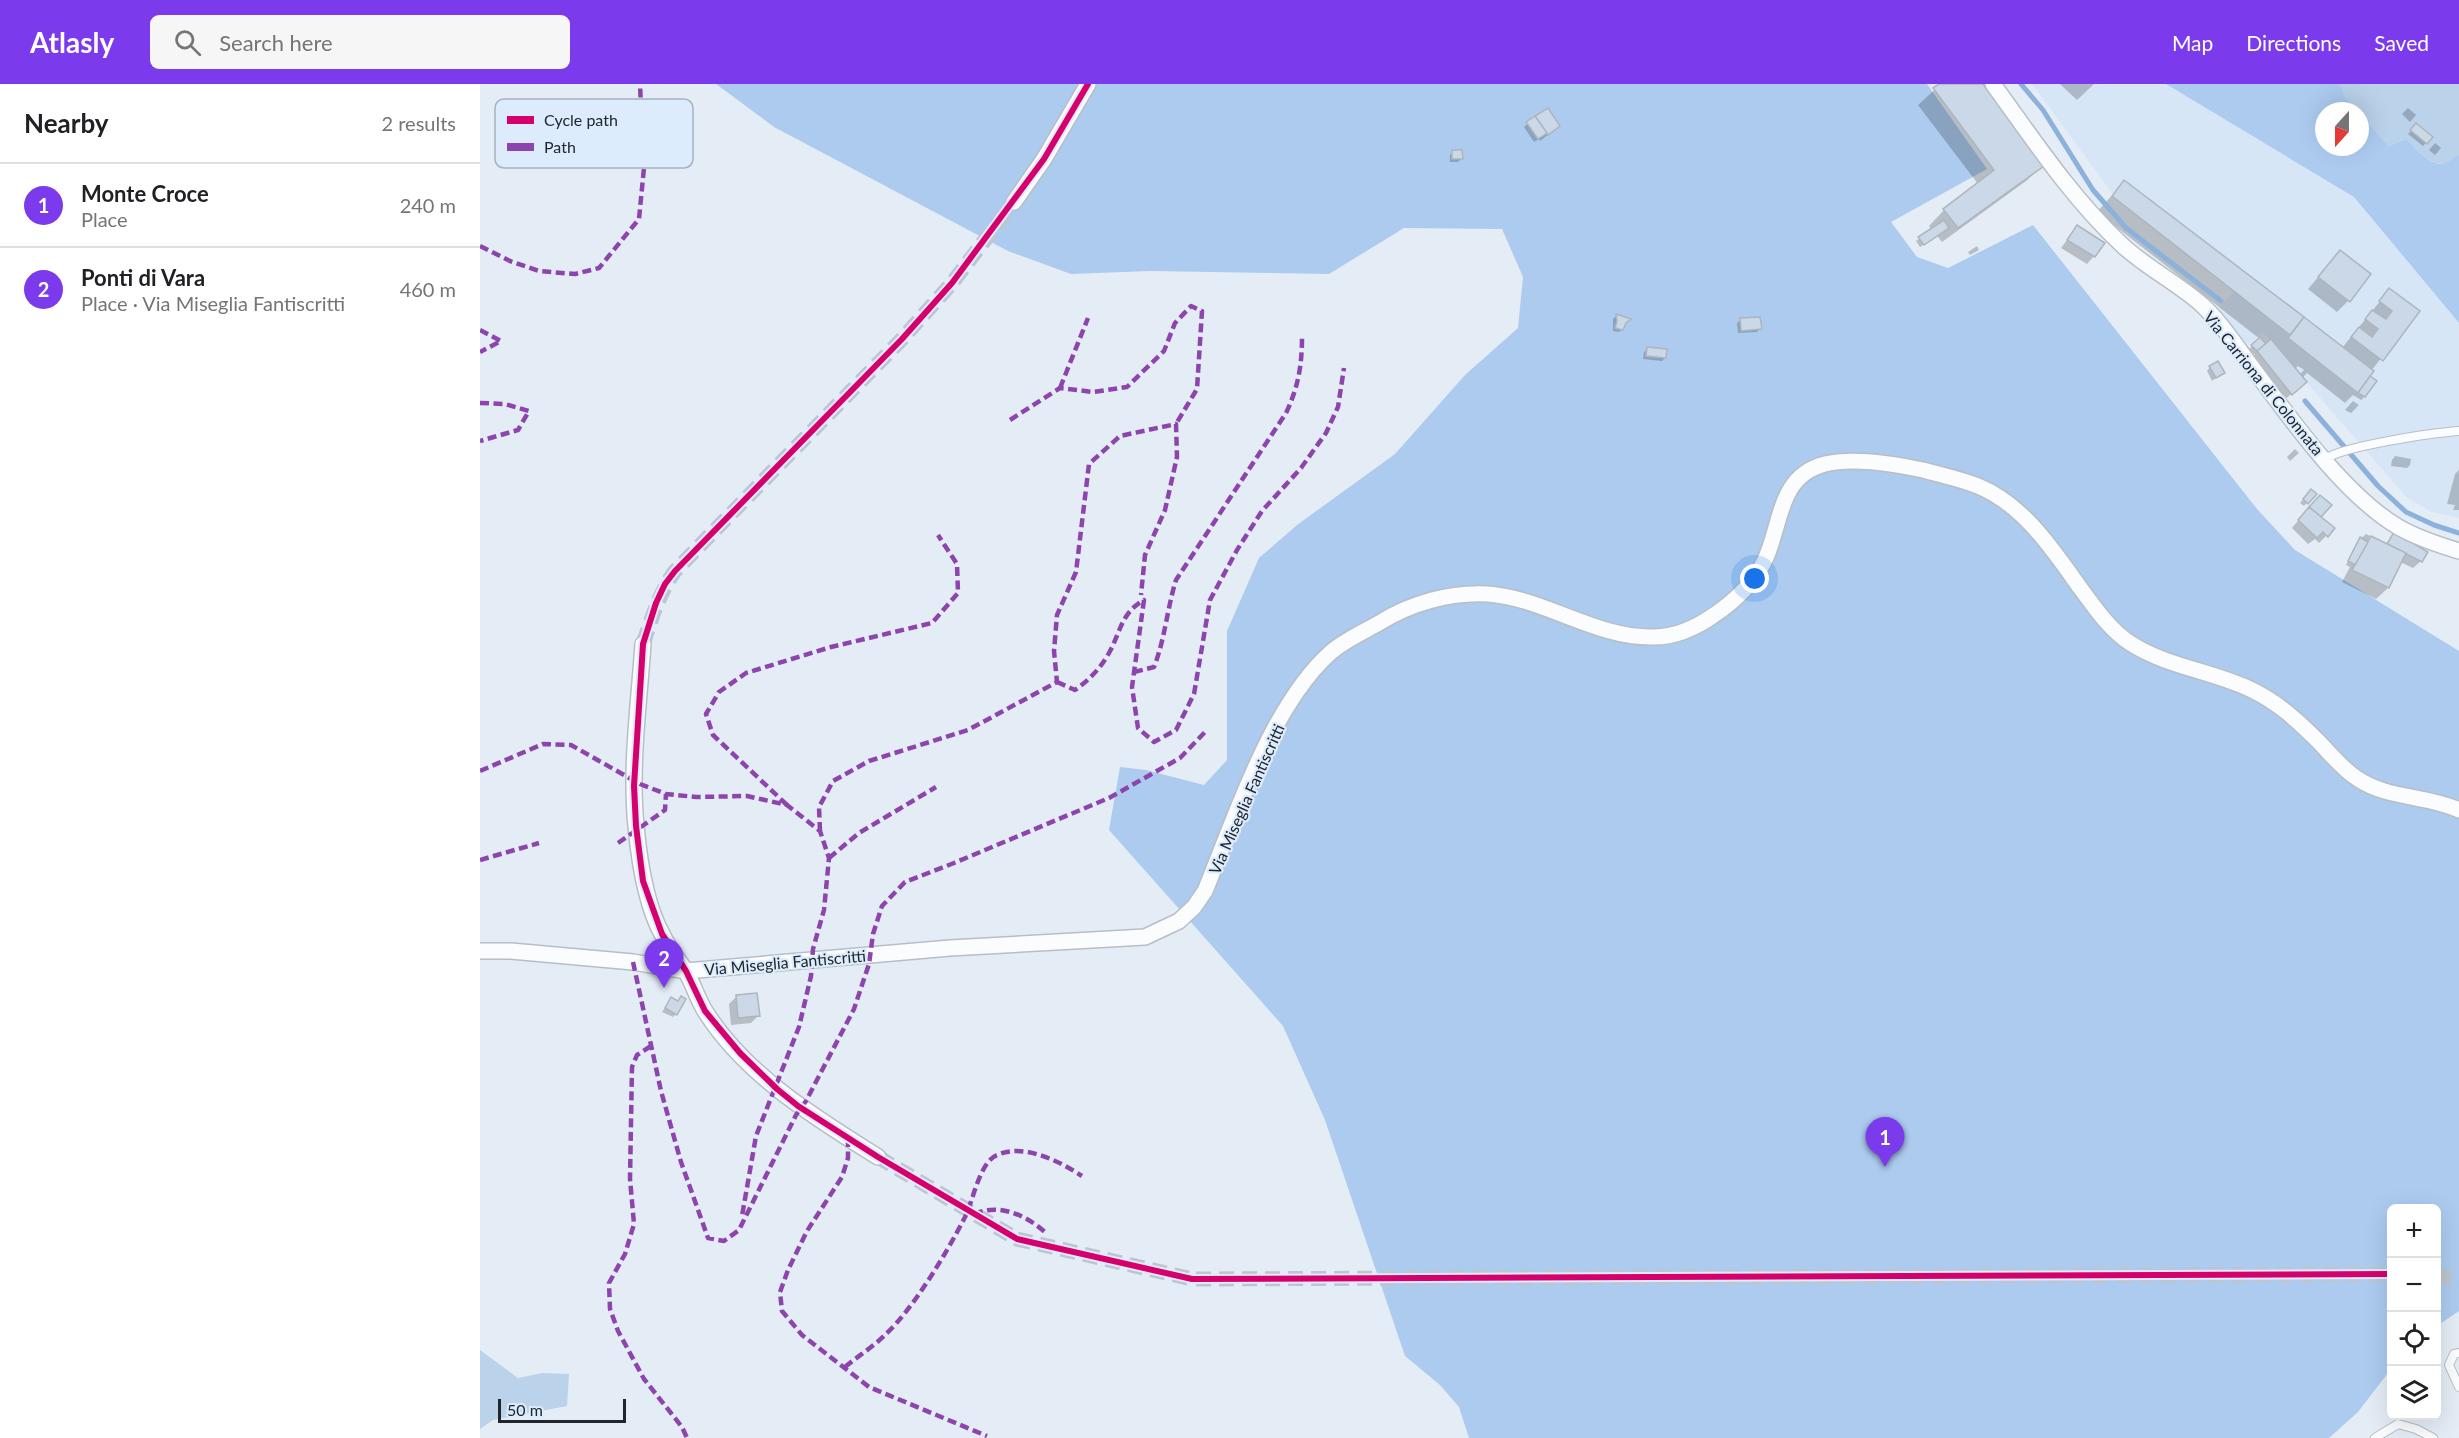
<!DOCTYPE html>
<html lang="en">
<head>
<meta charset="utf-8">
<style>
	body { margin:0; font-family:Lato,sans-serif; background:#f6f6f6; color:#202124 }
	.controls { position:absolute; right:18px; bottom:18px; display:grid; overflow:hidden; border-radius:9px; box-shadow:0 6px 24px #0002 }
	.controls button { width:54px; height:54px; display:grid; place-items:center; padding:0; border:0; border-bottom:2px solid #e0e0e0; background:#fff; color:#202124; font:30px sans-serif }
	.compass { position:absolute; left:1835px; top:18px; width:54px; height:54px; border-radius:50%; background:#fff; box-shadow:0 6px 24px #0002; rotate:201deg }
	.scale { position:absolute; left:18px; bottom:15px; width:128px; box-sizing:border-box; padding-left:6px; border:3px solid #20262c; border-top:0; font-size:16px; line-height:21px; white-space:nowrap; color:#20262c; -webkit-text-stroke:4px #ddecfd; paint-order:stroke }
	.you { position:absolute; left:1275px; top:495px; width:21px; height:21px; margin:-15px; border:4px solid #fff; border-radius:50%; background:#1a73e8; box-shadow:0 0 0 9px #1a73e833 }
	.badge { display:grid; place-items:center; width:39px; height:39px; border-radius:50%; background:#7c3aed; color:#fff; font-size:20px; font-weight:700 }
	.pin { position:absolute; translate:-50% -50px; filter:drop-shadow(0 2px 3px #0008) }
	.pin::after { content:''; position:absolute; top:32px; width:21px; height:18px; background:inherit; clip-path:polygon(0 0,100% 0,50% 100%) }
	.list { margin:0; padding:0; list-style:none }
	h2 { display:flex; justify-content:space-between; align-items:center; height:78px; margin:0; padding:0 24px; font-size:26px }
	h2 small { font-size:20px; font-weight:400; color:#757577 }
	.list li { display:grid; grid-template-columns:39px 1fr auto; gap:18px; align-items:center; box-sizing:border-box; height:84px; padding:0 24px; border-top:2px solid #e0e0e0 }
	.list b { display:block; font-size:22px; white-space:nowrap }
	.list p { margin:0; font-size:20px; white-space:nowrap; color:#757577 }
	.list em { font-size:20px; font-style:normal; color:#757577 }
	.icon { flex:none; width:33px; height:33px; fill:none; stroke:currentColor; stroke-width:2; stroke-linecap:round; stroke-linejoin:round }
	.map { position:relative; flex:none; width:1979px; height:1354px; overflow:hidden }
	header { display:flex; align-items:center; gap:36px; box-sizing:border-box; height:84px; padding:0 30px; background:#7c3aed; color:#fff }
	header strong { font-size:28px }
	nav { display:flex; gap:33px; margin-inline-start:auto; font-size:21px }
	.search { width:420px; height:54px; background:#f6f6f6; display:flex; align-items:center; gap:15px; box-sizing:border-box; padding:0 21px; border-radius:9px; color:#757577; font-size:22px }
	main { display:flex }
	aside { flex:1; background:#fff }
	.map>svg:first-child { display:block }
	.built { fill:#d7e6f7 }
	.green { fill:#bbd2eb }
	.forest { fill:#accbef }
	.shadow { fill:#0003; fill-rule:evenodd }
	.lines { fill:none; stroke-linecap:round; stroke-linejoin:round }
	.stream { stroke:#8cb2db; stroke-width:5 }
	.building { fill:#cad8e7; stroke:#aeb5bc; stroke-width:1.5 }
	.minor-tunnel { stroke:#bdc5ce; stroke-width:15; stroke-dasharray:15 8; stroke-linecap:butt }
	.service-casing { stroke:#b7bec6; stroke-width:10 }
	.minor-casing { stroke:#b7bec6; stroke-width:18 }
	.service { stroke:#fbfcfe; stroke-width:8 }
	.minor { stroke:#fbfcfe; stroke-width:15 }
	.quiet { stroke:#8e44ad; stroke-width:4.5; stroke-dasharray:9 4.5; stroke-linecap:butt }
	.cycleway-casing { stroke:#ddecfd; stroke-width:10 }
	.cycleway { stroke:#d6006c; stroke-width:6 }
	.labels { text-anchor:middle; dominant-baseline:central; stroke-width:4.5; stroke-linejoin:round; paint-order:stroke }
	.street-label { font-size:16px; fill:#20262c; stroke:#ddecfd }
	.key { fill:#ddecfd; stroke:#a4b1be; stroke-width:1.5 }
	.key-label { font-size:16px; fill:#20262c }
</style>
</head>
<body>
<header>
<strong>Atlasly</strong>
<div class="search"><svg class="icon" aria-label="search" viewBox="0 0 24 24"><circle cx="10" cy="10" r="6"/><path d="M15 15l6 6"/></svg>Search here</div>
<nav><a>Map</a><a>Directions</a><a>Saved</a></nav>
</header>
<main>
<aside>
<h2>Nearby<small>2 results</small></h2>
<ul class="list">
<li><span class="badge">1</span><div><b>Monte Croce</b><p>Place</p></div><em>240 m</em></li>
<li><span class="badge">2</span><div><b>Ponti di Vara</b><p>Place · Via Miseglia Fantiscritti</p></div><em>460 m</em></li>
</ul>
</aside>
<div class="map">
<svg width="1979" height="1354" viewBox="0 0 1979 1354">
	<rect width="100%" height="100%" fill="#e4edf6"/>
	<path class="built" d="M1552 0 1688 1 1874 113 1979 239V434L1951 428 1926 413 1783 248 1768 261 1737 226 1754 208 1635 113Z"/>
	<g class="green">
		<path d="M1860 0H1979V72C1975 74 1972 77 1967 79 1950 83 1938 66 1926 55L1909 62 1880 30V27H1877L1863 12Z"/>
		<path d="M0 1266 38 1294 62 1289 89 1290 87 1322 13 1336 0 1345Z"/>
	</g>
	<g class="forest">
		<path d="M236 0H1447L1507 85 1411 138 1437 173 1468 184 1553 141 1777 425 1815 466 1979 567V1227L1957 1242 1956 1124H1912L1911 1285 1878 1328 1849 1354H989L979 1323 960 1301 925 1272 845 1036 803 942 629 746 640 683 666 686 724 701 747 676V547L779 474 817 441 915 370 985 291 1038 244 1043 193 1022 145 924 144 849 190 670 187 591 190 528 167 294 43Z"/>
		<path d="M1686 0H1860L1864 12 1877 27H1844V63H1880V30L1909 62 1926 55C1942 70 1957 92 1977 71L1979 72V239L1874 113Z"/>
	</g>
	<g class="shadow">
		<path d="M1461 0H1502L1562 82 1546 97 1462 158 1457 152 1440 163 1436 157 1452 146 1449 142 1464 126 1498 100 1438 21Z"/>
		<path d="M1580 0H1614L1597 16Z"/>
		<path d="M1928 24 1936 31 1930 38 1922 30Z"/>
		<path d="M1067 26 1079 42 1060 57 1059 55 1054 58 1044 43Z"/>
		<path d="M1936 41 1951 53 1943 62 1928 50Z"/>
		<path d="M1955 59 1961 64 1955 71 1949 66Z"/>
		<path d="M973 67 981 75 978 78H970V71Z"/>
		<path d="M1644 98 1862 264 1910 205 1938 227 1891 287 1888 293 1895 298 1884 313 1881 316 1873 311 1865 319 1827 289 1822 294 1817 305 1803 317 1771 276 1775 271 1769 265 1780 255 1617 128ZM1818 282 1824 286 1819 291 1814 286Z"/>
		<path d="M1597 143 1614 172 1607 180 1581 164Z"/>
		<path d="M1497 162 1499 166 1490 171 1488 168Z"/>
		<path d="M1860 168 1868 217 1857 228 1828 205Z"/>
		<path d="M1136 232 1142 245 1139 248 1133 247V235Z"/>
		<path d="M1261 236 1280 245 1277 248 1258 249 1257 239Z"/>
		<path d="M1168 265 1185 274 1182 277 1163 275 1164 268Z"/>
		<path d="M1730 283 1743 289 1732 297 1727 287Z"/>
		<path d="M1873 317 1879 321 1871 329 1865 326Z"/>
		<path d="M1815 365 1819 369 1810 377 1807 373Z"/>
		<path d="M1915 372 1931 375 1930 381 1927 384 1911 382 1912 376Z"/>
		<path d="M1979 386V426H1973L1975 421 1967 420 1975 390Z"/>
		<path d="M1831 407 1834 410 1824 422 1820 419Z"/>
		<path d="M1822 432 1839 433 1853 445 1839 459 1835 455 1828 460 1812 444Z"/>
		<path d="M1886 450 1890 452 1887 458 1891 454 1905 461 1914 450 1941 477 1933 484 1920 478 1908 504 1896 515 1862 498 1870 483 1866 481 1877 458Z"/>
		<path d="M256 913 279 931 271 939 251 941 249 920Z"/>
		<path d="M201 914 196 930 193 933 182 928 191 915 197 918Z"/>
	</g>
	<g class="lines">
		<g class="stream">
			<path d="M1541 0 1563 26 1613 106 1646 144 1741 217"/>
			<path d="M1825 317 1898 402 1926 428 1954 441 1979 449"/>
		</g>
	</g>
	<g class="building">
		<path d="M1459 0H1503L1564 82 1478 144 1463 125 1514 86 1453 4Z"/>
		<path d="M1068 24 1080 42 1068 51 1055 32Z"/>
		<path d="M1055 32 1067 49 1058 55 1046 38Z"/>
		<path d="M1936 39 1953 53 1947 60 1930 46Z"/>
		<path d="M972 66H982L983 75H972Z"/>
		<path d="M1644 96 1824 233 1810 251 1632 112Z"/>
		<path d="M1464 136 1469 144 1444 161 1438 153Z"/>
		<path d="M1597 141 1625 159 1615 173 1587 156Z"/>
		<path d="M1860 166 1891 190 1870 218 1838 193Z"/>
		<path d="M1909 204 1940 227 1903 277 1871 253 1879 243 1892 253 1898 245 1885 235 1892 226 1906 235 1912 227 1899 217Z"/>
		<path d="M1136 230 1151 235 1146 239 1143 246 1135 244 1137 237Z"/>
		<path d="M1280 233 1282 245 1261 247 1260 234Z"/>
		<path d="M1824 233 1894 287 1878 309 1808 254Z"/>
		<path d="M1780 253 1786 260 1777 267 1771 261Z"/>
		<path d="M1791 255 1827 298 1812 311 1777 267Z"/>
		<path d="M1167 263 1187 265 1186 274 1166 272Z"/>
		<path d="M1738 277 1745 289 1736 294 1729 282Z"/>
		<path d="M1890 292 1897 297 1885 313 1878 309Z"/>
		<path d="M1831 405 1837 410 1828 420 1823 415Z"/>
		<path d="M1840 411 1852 421 1841 433 1829 423Z"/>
		<path d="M1829 423 1855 444 1848 453 1843 448 1837 454 1818 436Z"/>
		<path d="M1914 448 1948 468 1942 478 1907 460Z"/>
		<path d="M1891 452 1926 469 1909 504 1872 486Z"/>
		<path d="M1880 453 1888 458 1875 481 1868 477Z"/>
		<path d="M277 909 280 932 258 934 256 911Z"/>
		<path d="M201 912 206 915 197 931 185 924 191 913 198 917Z"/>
	</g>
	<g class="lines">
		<g class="minor-tunnel">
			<path d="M163 560C172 534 179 509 195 487L422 255 472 199 534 118"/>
			<path d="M398 1073 537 1155 712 1195 1912 1190"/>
			<path d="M1956 1192 1979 1195"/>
		</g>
		<g class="service-casing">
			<g id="service">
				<path d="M1845 375C1864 362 1952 349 1979 347"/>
				<path d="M1979 1269 1974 1270 1969 1281 1979 1303"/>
				<path d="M1895 1354 1918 1340 1936 1345 1953 1354"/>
			</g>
		</g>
		<g class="minor-casing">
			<g id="minor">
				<path d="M1513 0C1553 55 1591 113 1641 160 1665 183 1696 198 1721 220 1742 239 1758 265 1775 287 1812 337 1866 413 1920 444 1938 454 1959 461 1979 467"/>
				<path d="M534 118 564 75 608 0"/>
				<path d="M163 560C159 620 150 682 156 742 159 775 166 822 183 852 189 864 198 875 205 886 213 899 217 914 225 927 265 991 336 1034 398 1073"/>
				<path d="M0 867H31L153 878 206 887 470 864 665 853 699 837 714 823 725 807C755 734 791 622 850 569 863 557 883 548 899 539 931 519 970 508 1008 510 1064 514 1117 555 1174 553 1196 553 1217 543 1234 531 1255 517 1272 501 1284 478 1302 442 1297 392 1345 380 1374 373 1415 380 1443 386 1461 391 1480 395 1498 402 1544 421 1573 466 1601 505 1615 524 1630 546 1650 559 1687 583 1733 587 1772 606 1797 618 1817 636 1837 656 1850 669 1862 685 1878 695 1908 715 1947 711 1979 726"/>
			</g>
		</g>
		<use href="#service" class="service"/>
		<use href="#minor" class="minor"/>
		<g class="quiet">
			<path d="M0 162 30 177 59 187 95 190 119 184 159 135 166 63 161 23 160 0"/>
			<path d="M0 246 21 257 0 268"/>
			<path d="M580 304 608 234"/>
			<path d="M0 319 25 320 49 327 38 346 0 357"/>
			<path d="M530 336 580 304 613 308 647 303 684 267 695 239 711 222 722 227 717 305 696 340"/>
			<path d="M654 588 674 583C685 555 687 525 696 496L806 329C818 304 822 281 822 254"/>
			<path d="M577 598 595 606C609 596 620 585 629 569 641 547 641 529 664 516L652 603 658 644 674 658 696 646 714 610 730 516 757 466 782 427 821 384 846 349 858 323 864 284"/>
			<path d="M0 687 63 660 91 661 160 700 186 710 216 713 267 712 307 721 340 747 349 774 344 826 333 865 331 892 319 943 276 1052 262 1132"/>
			<path d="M307 721 233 651 226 630 239 608 266 589 351 563 452 539 478 509 477 480 458 451"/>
			<path d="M340 747 339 723 353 697 389 677 488 646 577 598 574 567 577 531 596 488 609 380 640 352 696 340 697 373 685 426 665 471 661 511"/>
			<path d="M138 759 185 726 186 710"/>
			<path d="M349 774 379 749 456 703"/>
			<path d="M0 776 59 759"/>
			<path d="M153 878 181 1007 201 1078 228 1154 244 1157 259 1146 316 1031 326 1017 374 925 389 880 393 850 402 822 425 798 474 779 629 714 700 674 726 647"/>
			<path d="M171 962 157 971 152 983 150 1095 154 1140 145 1170 129 1199 130 1225 138 1247 164 1295 202 1343 207 1354"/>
			<path d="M368 1054V1074L362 1093 327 1147 308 1186 300 1208 302 1227 322 1251 389 1303 507 1352"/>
			<path d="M494 1130C520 1119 546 1131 566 1149"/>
			<path d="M365 1283C378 1272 393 1263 405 1251 433 1225 466 1170 484 1135 493 1119 499 1078 517 1071 544 1059 579 1077 602 1092"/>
		</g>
		<g class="cycleway-casing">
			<path id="cycleway" d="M608 0 564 75 472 199 422 255 195 487 185 500 176 519 163 560 154 702 156 742 163 797 182 850 206 887 225 927 260 969 297 1005 318 1022 398 1073 537 1155 712 1195 1912 1190"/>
		</g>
		<use href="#cycleway" class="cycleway"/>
	</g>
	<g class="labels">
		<g class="street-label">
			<text transform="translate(1784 299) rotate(51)">Via Carriona di Colonnata</text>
			<text transform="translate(766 715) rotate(-66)">Via Miseglia Fantiscritti</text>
			<text transform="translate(305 878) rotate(-5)">Via Miseglia Fantiscritti</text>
		</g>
	</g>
	<rect x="15" y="15" width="198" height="69" rx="9" class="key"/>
	<rect x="27" y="32" width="27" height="8" fill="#d6006c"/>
	<rect x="27" y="59" width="27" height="8" fill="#8e44ad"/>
	<g class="key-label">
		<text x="64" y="42">Cycle path</text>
		<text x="64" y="69">Path</text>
	</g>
</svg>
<div class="controls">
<button>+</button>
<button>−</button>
<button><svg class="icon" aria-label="locate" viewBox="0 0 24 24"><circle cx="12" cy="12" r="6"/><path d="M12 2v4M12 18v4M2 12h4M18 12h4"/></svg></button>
<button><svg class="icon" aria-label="layers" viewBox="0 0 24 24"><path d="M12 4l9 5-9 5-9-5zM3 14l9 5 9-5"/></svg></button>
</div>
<svg class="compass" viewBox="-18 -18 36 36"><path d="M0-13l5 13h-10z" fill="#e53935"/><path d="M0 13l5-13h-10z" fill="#757577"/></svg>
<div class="scale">50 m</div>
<div class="you"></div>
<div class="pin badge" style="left:1405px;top:1083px">1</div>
<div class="pin badge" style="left:184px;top:904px">2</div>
</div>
</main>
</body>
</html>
